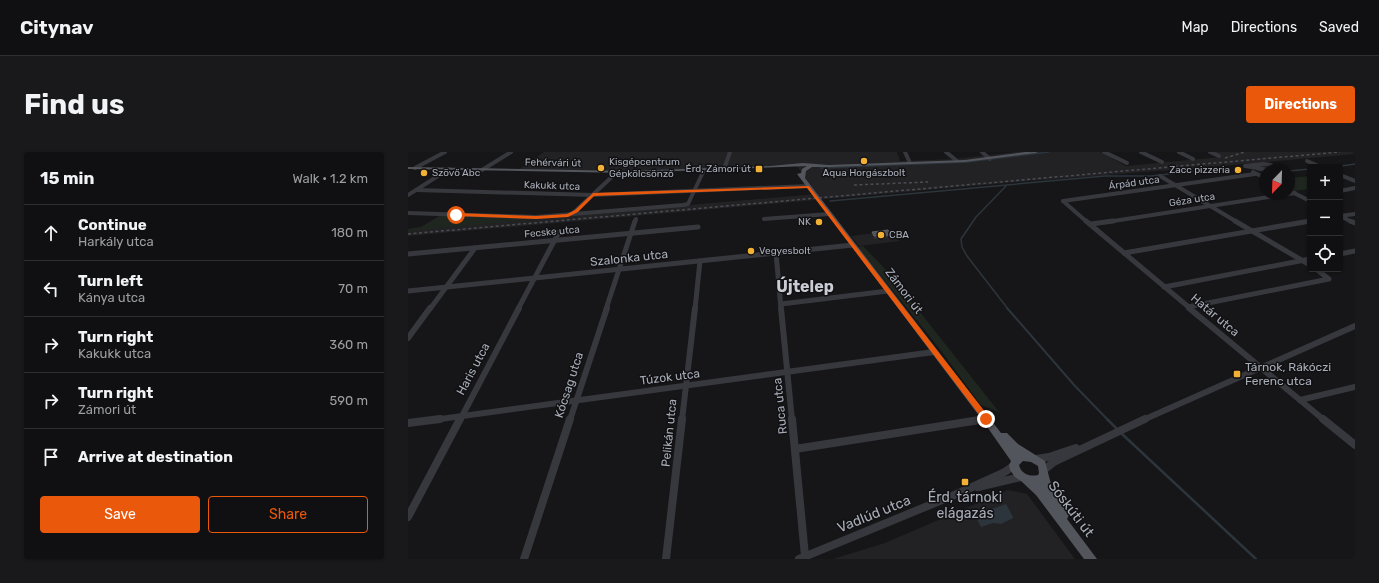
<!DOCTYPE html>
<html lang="en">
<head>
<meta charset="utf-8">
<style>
	body { margin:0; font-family:Rubik,sans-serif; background:#19191b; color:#f1f3f6 }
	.controls { position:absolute; right:12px; top:12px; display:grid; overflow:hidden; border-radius:4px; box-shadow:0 1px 3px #0004 }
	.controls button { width:36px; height:36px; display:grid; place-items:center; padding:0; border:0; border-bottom:1px solid #303032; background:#101012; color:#f1f3f6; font:20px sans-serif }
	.compass { position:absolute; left:851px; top:12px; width:36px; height:36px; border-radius:50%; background:#101012; box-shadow:0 1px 3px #0004; rotate:203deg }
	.stop { position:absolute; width:12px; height:12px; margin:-9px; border:3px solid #ea580c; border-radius:50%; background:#fff }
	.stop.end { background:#ea580c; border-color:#fff; box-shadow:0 1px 4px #0008 }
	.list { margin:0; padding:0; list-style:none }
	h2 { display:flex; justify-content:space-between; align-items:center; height:52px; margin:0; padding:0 16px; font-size:17px }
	h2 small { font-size:13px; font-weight:400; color:#9c9d9f }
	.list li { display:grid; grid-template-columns:26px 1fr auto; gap:12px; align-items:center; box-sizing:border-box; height:56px; padding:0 16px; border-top:1px solid #303032 }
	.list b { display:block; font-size:15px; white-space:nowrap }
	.list p { margin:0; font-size:13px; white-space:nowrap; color:#9c9d9f }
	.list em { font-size:13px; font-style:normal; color:#9c9d9f }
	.actions { display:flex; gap:8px; padding:12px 16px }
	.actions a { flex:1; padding:9px 0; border:1px solid #ea580c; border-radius:4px; text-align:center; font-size:14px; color:#ea580c }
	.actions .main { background:#ea580c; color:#fff }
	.icon { flex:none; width:22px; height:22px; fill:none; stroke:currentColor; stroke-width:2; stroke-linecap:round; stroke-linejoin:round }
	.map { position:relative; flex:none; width:947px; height:407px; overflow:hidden; border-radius:4px }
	header { display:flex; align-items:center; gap:24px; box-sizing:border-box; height:56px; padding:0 20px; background:#101012; border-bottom:1px solid #303032 }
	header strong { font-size:19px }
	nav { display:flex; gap:22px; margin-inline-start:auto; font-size:14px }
	.intro { display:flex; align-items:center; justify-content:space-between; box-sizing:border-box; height:96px; padding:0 24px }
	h1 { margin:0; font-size:28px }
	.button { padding:10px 18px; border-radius:4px; background:#ea580c; color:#fff; font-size:14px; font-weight:700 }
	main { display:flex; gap:24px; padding:0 24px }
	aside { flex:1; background:#101012; border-radius:4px; box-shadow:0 1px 3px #0004 }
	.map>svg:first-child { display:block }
	.built { fill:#222225 }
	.green { fill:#1e261f }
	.water { fill:#2c353c }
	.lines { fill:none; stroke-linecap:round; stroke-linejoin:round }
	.stream-far2 { stroke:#2c353c; stroke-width:1.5 }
	.stream-far1 { stroke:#2c353c; stroke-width:2 }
	.stream { stroke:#2c353c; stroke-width:2.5 }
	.minor-far3 { stroke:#37383d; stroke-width:4 }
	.minor-far2 { stroke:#37383d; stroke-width:5 }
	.minor-far1 { stroke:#37383d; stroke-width:6 }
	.minor { stroke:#37383d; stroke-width:8 }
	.major { fill:#53555c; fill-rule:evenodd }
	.rail { stroke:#4a4c52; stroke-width:1.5; stroke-dasharray:3 2.5; stroke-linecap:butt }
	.shaded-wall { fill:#2f3033 }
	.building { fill:#525359; stroke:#5f6168 }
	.route { fill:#ea580c }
	.poi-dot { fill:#f2b134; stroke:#111113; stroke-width:1.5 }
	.labels { text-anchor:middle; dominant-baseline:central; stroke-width:3; stroke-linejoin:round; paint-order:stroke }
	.far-poi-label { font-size:10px; fill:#a8adb8; stroke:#111113; text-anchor:start }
	.far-street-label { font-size:10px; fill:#a8adb8; stroke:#111113 }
	.street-label { font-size:12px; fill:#a8adb8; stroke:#111113 }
	.poi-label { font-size:12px; fill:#a8adb8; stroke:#111113; text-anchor:start }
	.near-poi-label { font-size:14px; fill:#a8adb8; stroke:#111113 }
	.near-street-label { font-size:14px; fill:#a8adb8; stroke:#111113 }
	.district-label { font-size:16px; font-weight:bold; fill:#c9ccd4; stroke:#111113 }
</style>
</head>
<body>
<header>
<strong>Citynav</strong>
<nav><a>Map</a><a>Directions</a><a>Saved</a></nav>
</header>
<div class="intro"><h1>Find us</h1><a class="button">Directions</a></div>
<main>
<aside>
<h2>15 min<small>Walk · 1.2 km</small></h2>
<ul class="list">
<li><svg class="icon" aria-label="ahead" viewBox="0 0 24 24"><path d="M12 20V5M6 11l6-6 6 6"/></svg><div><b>Continue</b><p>Harkály utca</p></div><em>180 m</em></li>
<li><svg class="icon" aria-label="left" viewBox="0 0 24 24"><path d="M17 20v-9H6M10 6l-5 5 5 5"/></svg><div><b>Turn left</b><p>Kánya utca</p></div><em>70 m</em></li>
<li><svg class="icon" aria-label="right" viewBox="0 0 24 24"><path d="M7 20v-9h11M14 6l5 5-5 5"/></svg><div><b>Turn right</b><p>Kakukk utca</p></div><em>360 m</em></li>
<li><svg class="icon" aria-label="right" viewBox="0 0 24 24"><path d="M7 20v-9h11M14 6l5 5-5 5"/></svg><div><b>Turn right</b><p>Zámori út</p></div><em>590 m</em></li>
<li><svg class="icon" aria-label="arrive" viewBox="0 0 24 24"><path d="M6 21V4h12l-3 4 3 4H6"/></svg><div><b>Arrive at destination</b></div></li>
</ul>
<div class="actions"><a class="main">Save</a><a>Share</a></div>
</aside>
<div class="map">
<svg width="947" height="407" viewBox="0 0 947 407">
	<rect width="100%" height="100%" fill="#161618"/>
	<g class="built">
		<path d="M136 0H489L492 9 547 7 608 0H692L718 14 813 5 804 0H947V2L825 13 622 29 0 84V79L38 74 409 42 388 13 209 20 110 18Z"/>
		<path d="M483 79 492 89 451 94 443 84Z"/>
		<path d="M600 338 619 342 667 407H425L477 391Z"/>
	</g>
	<g class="green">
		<path d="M902 24V37L885 39 881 37V26Z"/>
		<path d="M33 63 130 67 0 79V77L13 75Z"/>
		<path d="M455 94 481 121 591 260 573 253 531 196 450 95Z"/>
	</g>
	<path class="water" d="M598 352 605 365V366L593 372 585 371 573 375 567 363Z"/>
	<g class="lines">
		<g class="stream-far2">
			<path d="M927 15 947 12"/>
			<path d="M413 16 559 10 641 0"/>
			<path d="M850 18 857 19"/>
			<path d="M881 19 902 17"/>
			<path d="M598 34 568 65 553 87 554 95 559 104 600 157"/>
			<path d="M422 49 697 24H743L798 18"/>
		</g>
		<path class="stream-far1" d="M599 156 667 234 700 268"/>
		<g class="stream">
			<path d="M699 267 710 278"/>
			<path d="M713 281 848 407"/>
		</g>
		<g class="minor-far3">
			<path d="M497 0 502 11"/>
			<path d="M538 0 549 9"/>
			<path d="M574 0 582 7"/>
			<path d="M696 0 719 11"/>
			<path d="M733 0 754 10"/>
			<path d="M771 0 785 7"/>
			<path d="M802 0 811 4"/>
			<path d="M899 9 913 15"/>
			<path d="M855 12 863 13 867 16 862 18 837 14Z"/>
			<path d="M7 16 37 0"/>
			<path d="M316 17 322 0"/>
			<path d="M74 18 103 0"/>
			<path d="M845 20 857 26"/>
			<path d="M932 23 947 29"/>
			<path d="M752 24 829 70"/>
			<path d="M8 38 185 43 400 34"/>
			<path d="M932 39 947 36"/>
			<path d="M884 40 902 49"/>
			<path d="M0 43 41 17"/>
			<path d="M655 49 679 70"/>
			<path d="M655 49 847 22"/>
			<path d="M0 61 128 65 275 53 280 52 296 18"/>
			<path d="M164 62 208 21"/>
			<path d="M932 64 944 70"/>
			<path d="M932 64 947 62"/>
			<path d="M356 67 421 62"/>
			<path d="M227 70 228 67"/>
			<path d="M699 70 887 41"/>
			<path d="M898 70 902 69"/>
		</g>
		<g class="minor-far2">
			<path d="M678 69 783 157"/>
			<path d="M827 69 902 113"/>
			<path d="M942 69 947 71"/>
			<path d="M683 72 705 69"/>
			<path d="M368 101 373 157"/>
			<path d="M716 101 902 69"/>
			<path d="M0 102 290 75"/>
			<path d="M932 102 947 99"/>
			<path d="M756 135 902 107"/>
			<path d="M0 139 445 93"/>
			<path d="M373 152 480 139"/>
			<path d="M780 155 921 127 908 117"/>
			<path d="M22 157 67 96"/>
			<path d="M110 157 151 80"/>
			<path d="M198 157 227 69"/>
			<path d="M287 157 292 109"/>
		</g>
		<g class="minor-far1">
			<path d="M373 156 384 268"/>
			<path d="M781 156 916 268"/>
			<path d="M0 186 22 156"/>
			<path d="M892 248 947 235"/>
			<path d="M25 268 526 200"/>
			<path d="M52 268 111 156"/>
			<path d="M162 268 199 156"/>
			<path d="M274 268 287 156"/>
			<path d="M574 268 578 267"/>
			<path d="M735 268 947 174"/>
		</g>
		<g class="minor">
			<path d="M384 267 397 404"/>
			<path d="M915 267 947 293"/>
			<path d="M0 271 32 267"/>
			<path d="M387 297 578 267"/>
			<path d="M628 307 641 305 668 296"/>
			<path d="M636 318 646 310 737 267"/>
			<path d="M570 335 613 325"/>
			<path d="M0 365 52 267"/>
			<path d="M116 407 162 267"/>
			<path d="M258 407 274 267"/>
			<path d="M391 407 551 341 595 321 607 313"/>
		</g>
		<path class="major" d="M617 0H630L628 1 557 10 421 15H404L398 19 397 26 593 281H599L610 292 637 309 644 336 660 360 661 363 659 367 689 407H676L628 343 613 329 607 325 602 318 601 313 603 309 575 269 389 22 393 21 394 17 399 14 218 21 0 17V15L218 19 362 14 395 11 421 13 557 8ZM615 309 623 310 630 314 631 321 630 323C622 325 613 322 611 313Z"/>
		<g class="rail">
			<path d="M817 6 837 0"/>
			<path d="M446 33 520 30"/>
			<path d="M0 82 932 0"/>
		</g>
	</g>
	<path class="shaded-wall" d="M483 83V85L466 87V84Z"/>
	<path class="building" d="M480 78 483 83 466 84 464 80Z"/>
	<path class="route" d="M401 34 581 265V269H576L399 36 186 44 170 60 160 65 128 67 48 64 46 63 48 61 128 64 159 62 167 58 185 41Z"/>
	<g class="poi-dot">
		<circle cx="456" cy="9" r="4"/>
		<circle cx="193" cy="16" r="4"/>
		<rect x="347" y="13" width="8" height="8" rx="2"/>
		<circle cx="830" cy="18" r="4"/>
		<circle cx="16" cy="21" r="4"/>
		<circle cx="411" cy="70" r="4"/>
		<circle cx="473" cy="83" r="4"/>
		<circle cx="343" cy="99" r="4"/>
		<rect x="825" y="218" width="8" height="8" rx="2"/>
		<rect x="553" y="326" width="8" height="8" rx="2"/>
	</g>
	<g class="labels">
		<g class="far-poi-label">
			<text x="201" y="10">Kisgépcentrum<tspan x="201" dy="12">Gépkölcsönző</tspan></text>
			<text x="343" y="17" text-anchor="end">Érd, Zámori út</text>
			<text x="822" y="18" text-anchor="end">Zacc pizzeria</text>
			<text x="24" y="21">Szövő Abc</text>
			<text x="456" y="21" text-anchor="middle">Aqua Horgászbolt</text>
			<text x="403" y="70" text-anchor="end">NK</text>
			<text x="481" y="83">CBA</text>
			<text x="351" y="99">Vegyesbolt</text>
		</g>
		<g class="far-street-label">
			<text transform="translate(145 11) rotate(1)">Fehérvári út</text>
			<text transform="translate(726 31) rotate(-8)">Árpád utca</text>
			<text transform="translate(144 34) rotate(2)">Kakukk utca</text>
			<text transform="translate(784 48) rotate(-9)">Géza utca</text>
			<text transform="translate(144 80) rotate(-5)">Fecske utca</text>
		</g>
		<g class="street-label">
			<text transform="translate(221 106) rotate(-6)">Szalonka utca</text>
			<text transform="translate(496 139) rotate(53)">Zámori út</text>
			<text transform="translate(807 163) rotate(40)">Határ utca</text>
			<text transform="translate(65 217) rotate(-62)">Haris utca</text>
			<text transform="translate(262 225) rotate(-7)">Túzok utca</text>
			<text transform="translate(161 233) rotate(-72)">Kócsag utca</text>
			<text transform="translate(372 254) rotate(-96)">Ruca utca</text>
			<text transform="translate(261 281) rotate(-84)">Pelikán utca</text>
		</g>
		<g class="poi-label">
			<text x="837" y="215">Tárnok, Rákóczi<tspan x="837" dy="14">Ferenc utca</tspan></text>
		</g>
		<g class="near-poi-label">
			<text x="557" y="345">Érd, tárnoki<tspan x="557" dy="16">elágazás</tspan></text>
		</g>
		<g class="near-street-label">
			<text transform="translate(663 357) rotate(53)">Sóskúti út</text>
			<text transform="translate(466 362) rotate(-22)">Vadlúd utca</text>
		</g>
		<g class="district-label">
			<text x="397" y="134">Újtelep</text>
		</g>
	</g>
</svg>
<div class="controls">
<button>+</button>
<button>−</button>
<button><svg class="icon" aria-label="locate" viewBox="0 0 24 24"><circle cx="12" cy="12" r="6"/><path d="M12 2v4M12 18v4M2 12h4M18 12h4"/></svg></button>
</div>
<svg class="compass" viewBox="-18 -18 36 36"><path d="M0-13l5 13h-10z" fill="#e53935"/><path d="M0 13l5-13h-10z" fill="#9c9d9f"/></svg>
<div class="stop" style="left:48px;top:63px"></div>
<div class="stop end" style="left:578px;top:267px"></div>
</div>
</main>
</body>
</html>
